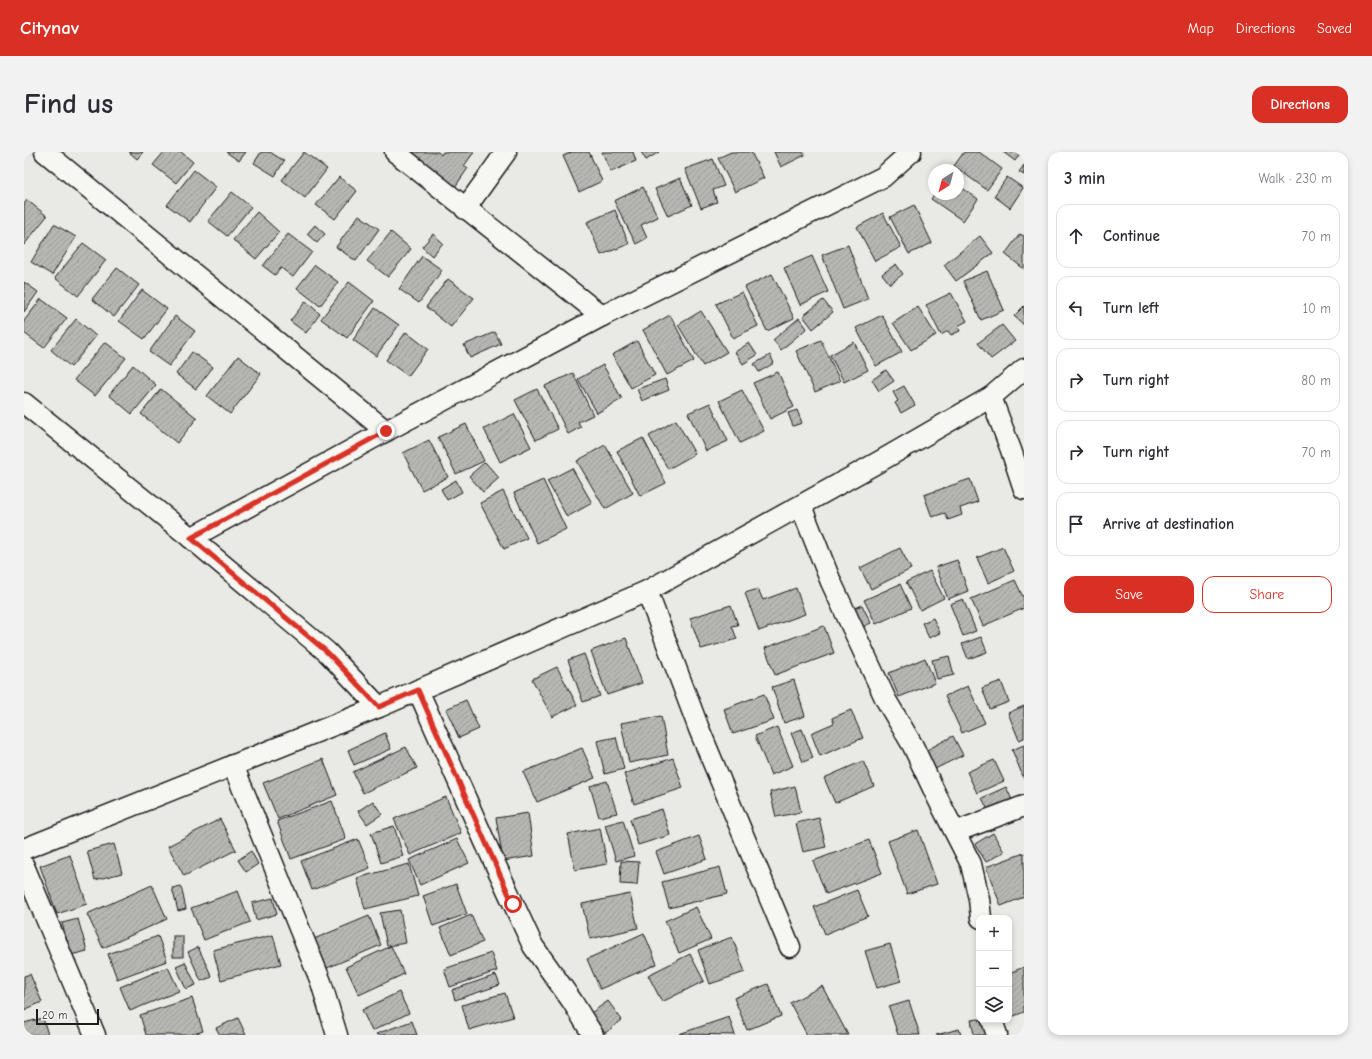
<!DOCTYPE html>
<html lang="en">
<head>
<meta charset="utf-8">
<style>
	body { margin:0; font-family:"Comic Neue",sans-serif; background:#f2f2f3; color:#2b2b33 }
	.controls { position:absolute; right:12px; bottom:12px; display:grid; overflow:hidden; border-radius:8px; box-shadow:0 2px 6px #0003 }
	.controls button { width:36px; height:36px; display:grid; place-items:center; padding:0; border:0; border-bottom:1px solid #e1e1e2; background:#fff; color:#2b2b33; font:20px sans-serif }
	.compass { position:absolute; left:904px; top:12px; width:36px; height:36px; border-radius:50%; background:#fff; box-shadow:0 2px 6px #0003; rotate:216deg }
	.scale { position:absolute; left:12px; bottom:10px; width:63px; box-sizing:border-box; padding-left:4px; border:2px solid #1c1c1c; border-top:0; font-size:11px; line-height:14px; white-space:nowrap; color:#1c1c1c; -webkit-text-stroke:3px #f6f6f2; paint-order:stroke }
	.stop { position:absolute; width:12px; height:12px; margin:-9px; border:3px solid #d93025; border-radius:50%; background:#fff }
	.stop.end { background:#d93025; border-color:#fff; box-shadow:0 1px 4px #0008 }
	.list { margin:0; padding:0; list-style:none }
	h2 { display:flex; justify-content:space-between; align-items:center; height:52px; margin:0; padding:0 16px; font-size:17px }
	h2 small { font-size:13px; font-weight:400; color:#7c7c81 }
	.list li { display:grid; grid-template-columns:26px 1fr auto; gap:12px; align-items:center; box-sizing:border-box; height:64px; margin:0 8px 8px; padding:0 8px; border:1px solid #e1e1e2; border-radius:12px }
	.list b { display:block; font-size:15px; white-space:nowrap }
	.list em { font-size:13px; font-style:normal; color:#7c7c81 }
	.actions { display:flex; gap:8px; padding:12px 16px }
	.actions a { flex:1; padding:9px 0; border:1px solid #d93025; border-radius:12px; text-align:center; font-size:14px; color:#d93025 }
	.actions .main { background:#d93025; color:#fff }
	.icon { flex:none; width:22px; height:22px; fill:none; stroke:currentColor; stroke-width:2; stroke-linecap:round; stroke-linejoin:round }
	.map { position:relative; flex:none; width:1000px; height:883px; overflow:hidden; border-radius:12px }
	header { display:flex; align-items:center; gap:24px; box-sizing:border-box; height:56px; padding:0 20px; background:#d93025; color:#fff }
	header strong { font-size:19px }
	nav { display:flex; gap:22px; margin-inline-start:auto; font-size:14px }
	.intro { display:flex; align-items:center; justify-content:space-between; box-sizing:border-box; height:96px; padding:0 24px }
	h1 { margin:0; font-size:28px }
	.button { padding:10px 18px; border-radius:12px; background:#d93025; color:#fff; font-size:14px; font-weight:700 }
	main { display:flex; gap:24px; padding:0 24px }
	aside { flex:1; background:#fff; border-radius:12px; box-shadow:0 2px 6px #0003 }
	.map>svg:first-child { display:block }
	.building { fill:url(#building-hatch); stroke:#1c1c1c }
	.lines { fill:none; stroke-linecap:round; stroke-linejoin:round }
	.minor-casing { stroke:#1c1c1c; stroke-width:23 }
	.minor { stroke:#f6f6f2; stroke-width:20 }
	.route { stroke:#d93025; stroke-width:5 }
</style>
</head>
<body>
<header>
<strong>Citynav</strong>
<nav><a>Map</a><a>Directions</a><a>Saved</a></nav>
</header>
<div class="intro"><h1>Find us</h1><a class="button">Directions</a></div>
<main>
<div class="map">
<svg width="1000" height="883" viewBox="0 0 1000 883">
	<defs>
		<pattern id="building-hatch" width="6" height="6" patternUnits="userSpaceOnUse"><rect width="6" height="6" fill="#b6b6b3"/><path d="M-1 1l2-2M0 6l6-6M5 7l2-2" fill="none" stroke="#9c9c99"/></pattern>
	</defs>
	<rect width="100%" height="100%" fill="#e9e9e5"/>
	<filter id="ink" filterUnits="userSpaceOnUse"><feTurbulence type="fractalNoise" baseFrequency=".025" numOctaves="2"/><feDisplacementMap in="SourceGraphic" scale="8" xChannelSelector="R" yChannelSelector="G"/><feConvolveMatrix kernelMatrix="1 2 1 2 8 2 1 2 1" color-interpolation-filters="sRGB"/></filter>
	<g filter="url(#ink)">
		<g class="building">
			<path d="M105 0H119L113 7Z"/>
			<path d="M140 0H157L169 10 152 31 129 13Z"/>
			<path d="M202 0H222L215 9Z"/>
			<path d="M237 0H246L260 9 251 24 230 11Z"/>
			<path d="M280 0 303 17 281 46 258 28Z"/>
			<path d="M382 0H414L417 3 419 0H450L440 14 444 16 431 35Z"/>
			<path d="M548 0H565L578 29 555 40 539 4Z"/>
			<path d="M578 0H609L612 9 587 20Z"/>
			<path d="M617 0H635L622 8Z"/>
			<path d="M707 0H727L740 26 711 40 694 6Z"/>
			<path d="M750 0H779L781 3 757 15Z"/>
			<path d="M940 0H955L978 17 963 38 930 14Z"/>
			<path d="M979 0H997L991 9Z"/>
			<path d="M689 7 700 34 689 38 693 50 677 56 661 17Z"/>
			<path d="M1000 13V23L995 20Z"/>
			<path d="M170 18 192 35 166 70 143 53Z"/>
			<path d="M315 25 333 39 311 67 292 53Z"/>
			<path d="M983 25 999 36 986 56 970 44Z"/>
			<path d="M656 26 668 53 644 64 631 37Z"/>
			<path d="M934 33 954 47 939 69 907 47 911 42H934Z"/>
			<path d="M619 35 634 65 617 73 623 86 612 92 590 49Z"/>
			<path d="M208 40 227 55 203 84 184 69Z"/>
			<path d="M3 48 23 64 0 93V52Z"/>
			<path d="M890 53 908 91 885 102 866 65Z"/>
			<path d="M591 58 605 92 577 103 563 70Z"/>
			<path d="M233 60 255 80 232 107 209 88Z"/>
			<path d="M859 61 877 95 851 109 833 75Z"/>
			<path d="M335 63 355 77 332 109 312 95Z"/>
			<path d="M30 72 52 85 28 123 7 110Z"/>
			<path d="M291 73 301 82 293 91 283 82Z"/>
			<path d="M367 80 387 97 364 125 343 109Z"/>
			<path d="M264 82 288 100 269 125 257 116 251 123 239 114Z"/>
			<path d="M409 82 419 91 408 104 398 95Z"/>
			<path d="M996 82 1000 84V117L981 102Z"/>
			<path d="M956 84 969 101 932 129 920 113Z"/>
			<path d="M59 91 82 108 54 144 31 126Z"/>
			<path d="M824 93 844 147 819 157 798 103Z"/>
			<path d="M398 104 418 118 395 151 375 137Z"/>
			<path d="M788 104 804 140 776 153 760 116Z"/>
			<path d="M872 112 879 122 866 132 858 122Z"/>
			<path d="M291 113 314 130 296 154 273 136Z"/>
			<path d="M93 116 115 133 90 165 68 147Z"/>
			<path d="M963 119 980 158 957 168 939 129Z"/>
			<path d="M748 122 770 166 743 179 721 135Z"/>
			<path d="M424 127 450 146 427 175 402 155Z"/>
			<path d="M0 130 14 140 0 160Z"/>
			<path d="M325 130 350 149 323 186 297 167Z"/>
			<path d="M118 138 143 157 120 187 95 169Z"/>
			<path d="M718 140 734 174 709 186 692 152Z"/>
			<path d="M927 141 943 169 934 174 936 179 927 183 924 179 917 183 902 153Z"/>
			<path d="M17 147 43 166 20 196 0 181V169Z"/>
			<path d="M799 148 809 160 789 177 779 164Z"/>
			<path d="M282 149 296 162 282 181 266 169Z"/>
			<path d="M1000 154V173L990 164Z"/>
			<path d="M894 155 912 183 887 198 869 171Z"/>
			<path d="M351 156 375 173 352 204 329 188Z"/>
			<path d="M677 159 703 200 679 214 654 173Z"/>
			<path d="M646 163 670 209 643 223 619 178Z"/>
			<path d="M858 163 878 200 852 214 832 176Z"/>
			<path d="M151 164 171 179 145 214 125 200Z"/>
			<path d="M775 166 783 176 757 198 749 188Z"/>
			<path d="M52 167 72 184 47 215 27 198Z"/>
			<path d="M978 173 991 189 967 207 954 191Z"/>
			<path d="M382 180 404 197 384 224 362 208Z"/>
			<path d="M471 180 477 192 446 206 440 193Z"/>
			<path d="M797 188 816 229 791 240 772 199Z"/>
			<path d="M613 189 631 223 607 236 588 203Z"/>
			<path d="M81 190 102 206 71 244 50 228Z"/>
			<path d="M830 190 844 218 820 230 806 203Z"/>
			<path d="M725 191 733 203 719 212 711 200Z"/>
			<path d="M168 200 189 215 172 237 152 222Z"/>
			<path d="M746 203 750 211 735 220 730 212Z"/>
			<path d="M214 204 237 222 206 262 183 244Z"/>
			<path d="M109 213 132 233 108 262 85 243Z"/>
			<path d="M579 213 598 247 573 261 554 227Z"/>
			<path d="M862 218 870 229 855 239 848 228Z"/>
			<path d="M754 220 770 255 746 267 729 231Z"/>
			<path d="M549 221 569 263 554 270 557 275 544 282 521 234Z"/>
			<path d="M641 227 645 238 618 249 613 237Z"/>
			<path d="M880 234 891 253 877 261 871 251 874 249 869 240Z"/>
			<path d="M137 237 173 266 153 291 117 262Z"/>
			<path d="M513 237 534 277 512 288 491 248Z"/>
			<path d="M718 238 740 279 716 291 695 249Z"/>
			<path d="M686 251 704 289 682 299 664 261Z"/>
			<path d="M773 258 778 271 769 274 764 261Z"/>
			<path d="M490 262 507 295 476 310 460 277Z"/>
			<path d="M652 268 671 302 644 317 625 284Z"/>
			<path d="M442 272 460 309 432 322 414 285Z"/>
			<path d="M619 286 642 331 616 344 593 299Z"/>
			<path d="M405 288 424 325 398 338 379 301Z"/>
			<path d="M581 293 609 341 581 357 553 309Z"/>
			<path d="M461 310 475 326 459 340 445 324Z"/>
			<path d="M548 316 568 351 543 365 523 329Z"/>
			<path d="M946 327 954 350 936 356 938 363 924 368 921 361 908 365 900 343Z"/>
			<path d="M432 328 438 340 423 348 417 337Z"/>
			<path d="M519 328 542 377 513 391 490 341Z"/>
			<path d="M479 339 503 386 480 397 456 351Z"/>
			<path d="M979 395 990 419 964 431 953 406Z"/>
			<path d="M876 396 887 417 847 437 836 416Z"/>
			<path d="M933 408 944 439 924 447 912 415Z"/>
			<path d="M906 419 920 446 896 458 882 430Z"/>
			<path d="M991 428 1000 447V456L959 474 947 447Z"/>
			<path d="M876 432 887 456 852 472 840 448Z"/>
			<path d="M772 436 781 462 735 479 721 441 734 437 739 448Z"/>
			<path d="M939 447 952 479 939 484 926 452Z"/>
			<path d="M707 453 714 473 708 474 713 487 677 497 666 466Z"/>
			<path d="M838 453 847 471 835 477 827 458Z"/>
			<path d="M909 466 916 481 905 486 898 471Z"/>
			<path d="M800 474 810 501 751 523 741 496Z"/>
			<path d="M957 485 963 500 944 507 938 492Z"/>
			<path d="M602 486 618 531 583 543 567 499Z"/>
			<path d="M560 502 576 544 559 550 544 508Z"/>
			<path d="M925 504 930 523 913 527 908 508Z"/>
			<path d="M901 506 911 531 875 545 865 521Z"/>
			<path d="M533 515 553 553 528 565 508 527Z"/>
			<path d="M770 528 781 564 760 571 748 535Z"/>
			<path d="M977 529 985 550 966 557 958 536Z"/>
			<path d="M944 534 961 571 938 581 921 544Z"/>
			<path d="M740 542 750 568 709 582 700 557Z"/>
			<path d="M442 548 455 577 435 586 422 557Z"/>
			<path d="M1000 554V586L995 588 984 561Z"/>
			<path d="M827 558 839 586 796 604 787 581 810 571 808 566Z"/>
			<path d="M637 564 644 603 605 611 597 571Z"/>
			<path d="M753 575 769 614 747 623 731 584Z"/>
			<path d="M778 577 789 606 779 610 767 581Z"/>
			<path d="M361 581 367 597 330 613 324 598Z"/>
			<path d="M929 584 939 603 911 617 901 599Z"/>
			<path d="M592 585 600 617 581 622 573 589Z"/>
			<path d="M1000 593V627L988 598Z"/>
			<path d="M382 595 393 616 339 641 329 620Z"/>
			<path d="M558 596 571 626 513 650 499 620Z"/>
			<path d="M649 606 659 636 610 652 600 622Z"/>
			<path d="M299 607 313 643 254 667 239 631Z"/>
			<path d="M970 608 980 629 953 641 943 620Z"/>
			<path d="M839 609 850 634 811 651 800 626Z"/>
			<path d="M583 629 593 661 575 665 566 634Z"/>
			<path d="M771 634 777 660 752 665 746 640Z"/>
			<path d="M982 635 989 650 966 662 958 646Z"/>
			<path d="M422 645 437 681 386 703 370 667Z"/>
			<path d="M308 649 322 687 267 707 253 669Z"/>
			<path d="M349 649 358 662 343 672 334 659Z"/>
			<path d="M638 657 646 683 614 693 606 667Z"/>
			<path d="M504 661 510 704 479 709 472 666Z"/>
			<path d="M795 666 802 695 779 700 772 671Z"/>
			<path d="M196 667 212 698 160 724 144 694Z"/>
			<path d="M599 668 610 704 592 709 581 673Z"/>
			<path d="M370 674 379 704 357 711 347 681Z"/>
			<path d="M576 676 583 712 551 718 544 682Z"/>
			<path d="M894 678 913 732 883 742 864 689Z"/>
			<path d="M969 681 980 700 962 710 951 692Z"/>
			<path d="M675 684 683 707 640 722 632 700Z"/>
			<path d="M334 687 346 716 288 738 277 709Z"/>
			<path d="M433 687 445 711 396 733 385 708Z"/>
			<path d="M845 688 858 721 802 742 789 709Z"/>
			<path d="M90 692 98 721 71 728 63 699Z"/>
			<path d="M227 699 234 712 222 720 214 708Z"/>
			<path d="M1000 701V745L977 754 962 715Z"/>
			<path d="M46 703 63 752 33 762 16 714Z"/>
			<path d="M597 709 615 710 613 733 596 732Z"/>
			<path d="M385 712 394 744 341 757 333 726Z"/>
			<path d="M696 715 703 742 645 756 638 730Z"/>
			<path d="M432 732 443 762 409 774 399 744Z"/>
			<path d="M128 733 143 767 79 796 63 762Z"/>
			<path d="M157 734 162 757 154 759 148 736Z"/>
			<path d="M833 738 844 764 801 782 790 755Z"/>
			<path d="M214 739 226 770 180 788 167 756Z"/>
			<path d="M606 742 614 776 566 787 558 752Z"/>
			<path d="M249 746 253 762 232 768 228 751Z"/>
			<path d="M672 755 687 787 655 801 641 769Z"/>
			<path d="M376 758 382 791 363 794 356 761Z"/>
			<path d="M447 763 459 790 427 803 416 776Z"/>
			<path d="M345 764 357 793 303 816 290 787Z"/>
			<path d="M54 767 63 799 47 803 38 771Z"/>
			<path d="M620 781 633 812 576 837 563 807Z"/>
			<path d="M249 783 257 812 197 828 189 798Z"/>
			<path d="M134 784 143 809 93 827 84 802Z"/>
			<rect x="149" y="784" width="10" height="21"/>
			<path d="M708 785 721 820 686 832 674 798Z"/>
			<path d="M866 792 877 829 853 836 841 799Z"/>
			<path d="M367 794 380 822 335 843 322 815Z"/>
			<path d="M174 795 188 825 177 829 164 800Z"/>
			<path d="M467 801 473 819 426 835 420 817Z"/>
			<path d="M666 802 680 829 638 850 624 823Z"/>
			<path d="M161 810 172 833 162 837 152 814Z"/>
			<path d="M144 815 155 839 106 859 96 835Z"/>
			<path d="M1000 815V860L985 866V821Z"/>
			<path d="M6 822 18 850 0 858V824Z"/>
			<path d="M472 823 476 833 431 848 428 838Z"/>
			<path d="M744 832 757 864 723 878 710 846Z"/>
			<path d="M798 834 824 883H783L766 851Z"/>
			<path d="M375 840 385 861 348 879 338 858Z"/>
			<path d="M481 841 489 865 445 878 438 853Z"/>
			<path d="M168 846 179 879 166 883H122L116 863Z"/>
			<path d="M584 849 598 868 581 881 567 861Z"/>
			<path d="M885 849 896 883H874L865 855Z"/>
			<path d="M705 865 711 883 655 882Z"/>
			<path d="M19 866 24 883H0V871Z"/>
			<path d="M214 866 222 883H196L192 876Z"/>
			<path d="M955 867V868H959L962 883H950L947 868Z"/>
			<path d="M388 869 393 883H353L352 882Z"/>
			<path d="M935 877 937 883H912Z"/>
		</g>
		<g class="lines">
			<g class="minor-casing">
				<g id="minor">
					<path d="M21 0 362 279"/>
					<path d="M371 0 578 164"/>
					<path d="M441 57 482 0"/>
					<path d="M967 245 987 298 1000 337"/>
					<path d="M0 251 167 386 303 500 355 555"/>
					<path d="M777 354 807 430 862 548 889 594 913 645 947 712 955 747 957 766"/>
					<path d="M167 386 362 279 578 164 859 25 887 0"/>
					<path d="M623 439 675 577 766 795"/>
					<path d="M394 538 461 690 509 794 548 849 569 883"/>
					<path d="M209 613 297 830 313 883"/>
					<path d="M931 680 1000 654"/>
					<path d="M0 697 355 555 623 439 858 308 967 245 1000 217"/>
					<path d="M0 714 71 883"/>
					<path d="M968 868 973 883"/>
				</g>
			</g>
			<use href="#minor" class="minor"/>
		</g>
	</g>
	<g class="lines" filter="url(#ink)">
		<path class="route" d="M362 279 167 386 303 500 355 555 394 538 489 752"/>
	</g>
</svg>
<div class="controls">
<button>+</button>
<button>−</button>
<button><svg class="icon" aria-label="layers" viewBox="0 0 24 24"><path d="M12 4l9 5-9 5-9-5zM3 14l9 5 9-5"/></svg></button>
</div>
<svg class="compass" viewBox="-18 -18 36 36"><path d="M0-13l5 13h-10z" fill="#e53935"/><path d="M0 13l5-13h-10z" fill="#7c7c81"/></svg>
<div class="scale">20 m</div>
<div class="stop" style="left:489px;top:752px"></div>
<div class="stop end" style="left:362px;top:279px"></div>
</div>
<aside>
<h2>3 min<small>Walk · 230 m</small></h2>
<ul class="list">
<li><svg class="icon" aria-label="ahead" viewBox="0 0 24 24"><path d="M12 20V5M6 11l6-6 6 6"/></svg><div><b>Continue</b></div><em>70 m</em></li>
<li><svg class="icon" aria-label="left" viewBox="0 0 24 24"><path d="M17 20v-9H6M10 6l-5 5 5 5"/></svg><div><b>Turn left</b></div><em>10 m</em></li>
<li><svg class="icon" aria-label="right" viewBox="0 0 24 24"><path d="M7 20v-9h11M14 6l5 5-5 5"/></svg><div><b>Turn right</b></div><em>80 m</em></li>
<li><svg class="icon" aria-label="right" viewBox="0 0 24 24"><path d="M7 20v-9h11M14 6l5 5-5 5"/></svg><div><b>Turn right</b></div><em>70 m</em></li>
<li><svg class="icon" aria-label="arrive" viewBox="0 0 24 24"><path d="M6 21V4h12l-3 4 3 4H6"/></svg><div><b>Arrive at destination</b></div></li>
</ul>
<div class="actions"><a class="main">Save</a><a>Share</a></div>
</aside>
</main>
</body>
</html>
